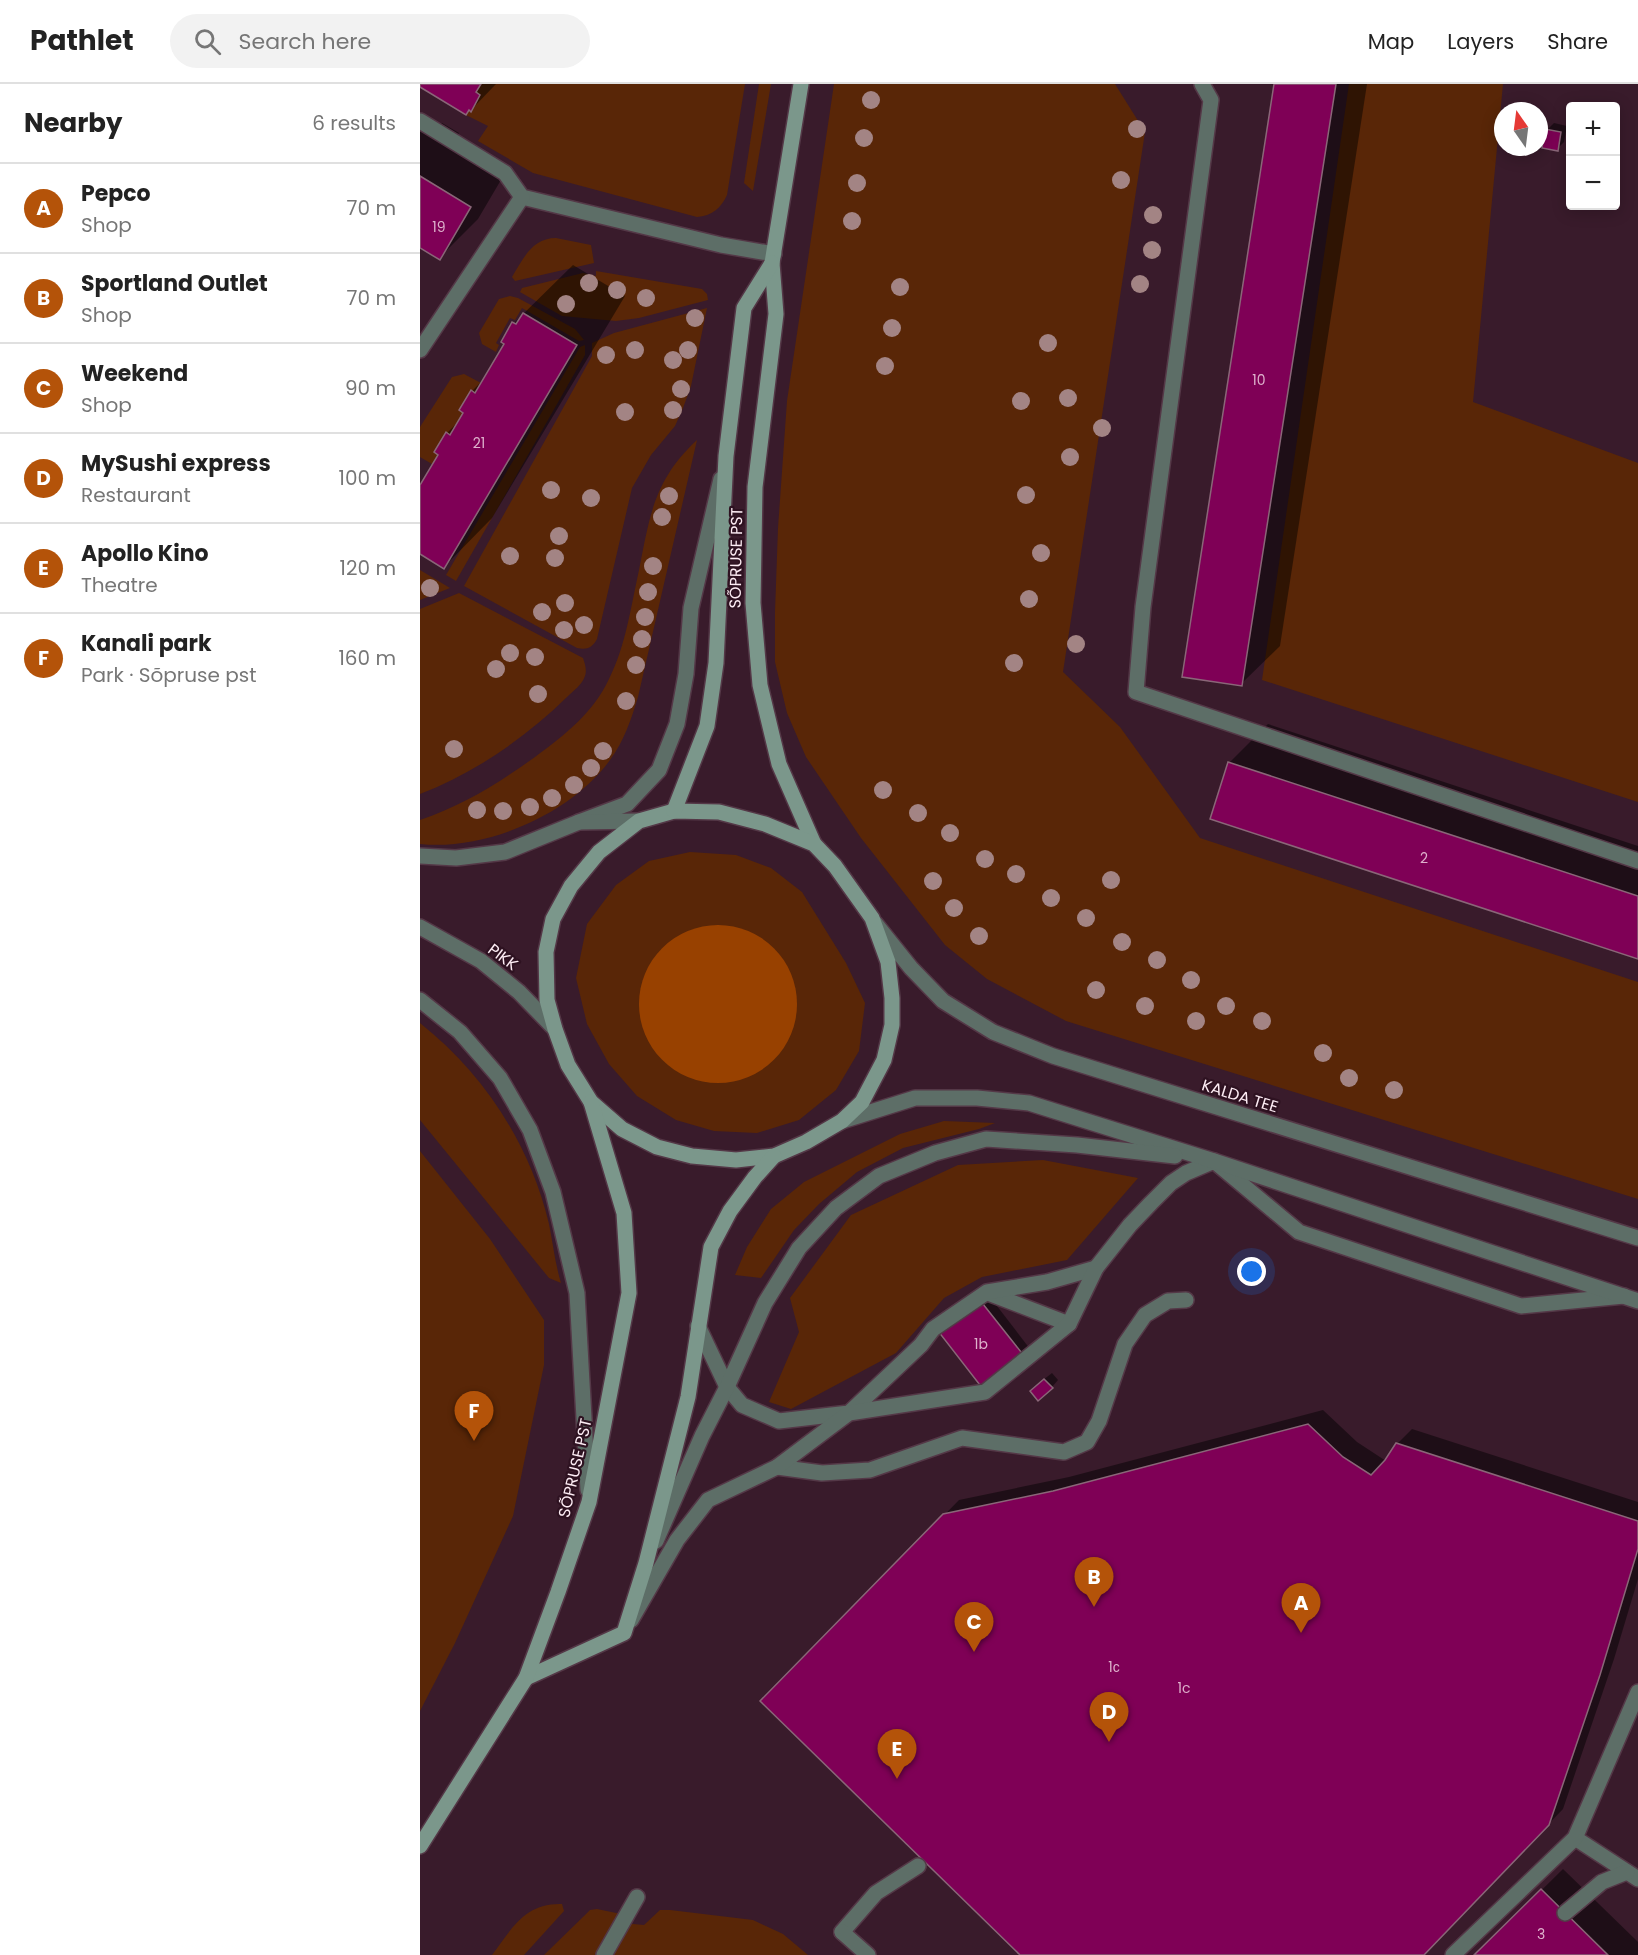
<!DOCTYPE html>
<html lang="en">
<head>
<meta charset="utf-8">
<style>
	body { margin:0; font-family:Poppins,sans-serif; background:#f2f2f2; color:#222 }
	.controls { position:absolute; right:18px; top:18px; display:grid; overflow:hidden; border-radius:6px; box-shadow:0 3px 15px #0003 }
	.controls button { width:54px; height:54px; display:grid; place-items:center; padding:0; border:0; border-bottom:2px solid #e0e0e0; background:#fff; color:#222; font:30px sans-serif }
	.compass { position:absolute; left:1074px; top:18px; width:54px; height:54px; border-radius:50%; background:#fff; box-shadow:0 3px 15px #0003; rotate:346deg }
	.you { position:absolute; left:832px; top:1188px; width:21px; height:21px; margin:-15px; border:4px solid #fff; border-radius:50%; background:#1a73e8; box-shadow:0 0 0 9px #1a73e833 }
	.badge { display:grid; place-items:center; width:39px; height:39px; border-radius:50%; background:#b45309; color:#fff; font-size:20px; font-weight:700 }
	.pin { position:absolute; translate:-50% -50px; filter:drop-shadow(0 2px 3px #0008) }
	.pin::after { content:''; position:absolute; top:32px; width:21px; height:18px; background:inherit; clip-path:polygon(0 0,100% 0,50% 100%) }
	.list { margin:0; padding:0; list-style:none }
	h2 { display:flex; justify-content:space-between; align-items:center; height:78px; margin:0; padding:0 24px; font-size:26px }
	h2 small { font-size:20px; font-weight:400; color:#767676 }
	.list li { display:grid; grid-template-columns:39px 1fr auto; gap:18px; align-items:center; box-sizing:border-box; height:90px; padding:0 24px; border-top:2px solid #e0e0e0 }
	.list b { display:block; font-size:22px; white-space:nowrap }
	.list p { margin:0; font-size:20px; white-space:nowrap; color:#767676 }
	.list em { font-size:20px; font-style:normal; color:#767676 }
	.icon { flex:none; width:33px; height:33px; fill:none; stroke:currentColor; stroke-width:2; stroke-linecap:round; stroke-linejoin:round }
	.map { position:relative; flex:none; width:1218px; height:1871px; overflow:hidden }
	header { display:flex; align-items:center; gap:36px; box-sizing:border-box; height:84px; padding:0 30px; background:#fff; border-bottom:2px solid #e0e0e0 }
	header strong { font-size:28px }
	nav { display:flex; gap:33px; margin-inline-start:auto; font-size:21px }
	.search { width:420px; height:54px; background:#f2f2f2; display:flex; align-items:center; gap:15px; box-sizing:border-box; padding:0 21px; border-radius:33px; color:#767676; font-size:22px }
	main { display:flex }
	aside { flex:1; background:#fff }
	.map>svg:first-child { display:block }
	.green { fill:#592607 }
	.forest { fill:#984100 }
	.shadow { fill:#0007 }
	.building { fill:#7f0056; stroke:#8a6678; stroke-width:1.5 }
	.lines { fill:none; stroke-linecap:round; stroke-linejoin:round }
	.service-casing { stroke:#543847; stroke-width:18 }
	.minor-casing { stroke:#543847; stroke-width:18 }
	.tertiary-casing { stroke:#543847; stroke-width:18 }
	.secondary-casing { stroke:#543847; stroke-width:18 }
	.service { stroke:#5d6e67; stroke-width:15 }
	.minor { stroke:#5d6e67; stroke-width:15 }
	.tertiary { stroke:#5d6e67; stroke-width:15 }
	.secondary { stroke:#7b978b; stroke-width:15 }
	.tree { fill:#a38484 }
	.labels { text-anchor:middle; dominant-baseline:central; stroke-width:4.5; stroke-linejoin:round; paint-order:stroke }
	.number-label { font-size:14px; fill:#deb1cc }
	.street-label { font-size:16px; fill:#fdecf4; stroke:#2e1221 }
</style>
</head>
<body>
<header>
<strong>Pathlet</strong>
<div class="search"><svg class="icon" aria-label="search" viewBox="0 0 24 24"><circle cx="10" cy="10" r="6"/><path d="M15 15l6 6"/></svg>Search here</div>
<nav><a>Map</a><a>Layers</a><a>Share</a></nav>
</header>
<main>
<aside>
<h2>Nearby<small>6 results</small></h2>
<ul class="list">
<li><span class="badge">A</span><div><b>Pepco</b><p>Shop</p></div><em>70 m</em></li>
<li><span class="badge">B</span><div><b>Sportland Outlet</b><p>Shop</p></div><em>70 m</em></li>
<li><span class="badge">C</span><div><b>Weekend</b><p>Shop</p></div><em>90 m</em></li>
<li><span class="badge">D</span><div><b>MySushi express</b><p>Restaurant</p></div><em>100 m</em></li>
<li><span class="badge">E</span><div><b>Apollo Kino</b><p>Theatre</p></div><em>120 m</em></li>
<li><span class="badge">F</span><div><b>Kanali park</b><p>Park · Sõpruse pst</p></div><em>160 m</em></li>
</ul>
</aside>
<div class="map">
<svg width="1218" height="1871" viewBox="0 0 1218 1871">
	<rect width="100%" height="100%" fill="#391b2b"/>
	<g class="green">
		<path d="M61 0H325L307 111C301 124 292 132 277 133L113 89 58 57 68 42 46 31 49 26 51 27 60 12 56 8Z"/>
		<path d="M339 0H351L333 107 324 99Z"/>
		<path d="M414 0H695L725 48 643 588 700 643 780 754 1218 898V1115L646 937 567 895 525 861 441 754 386 673 367 629 355 578V528L358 444 367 317Z"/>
		<path d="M929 0H1083L1053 318 1218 379V718L842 596Z"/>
		<path d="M136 154 171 161 174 179 95 197 92 193C103 175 112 154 136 154Z"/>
		<path d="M176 187 282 205 287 210 288 216 219 234 196 237 142 232 100 208 102 204 163 189 176 192Z"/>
		<path d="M90 212 98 214 155 245 164 256 159 257 102 224 95 236 90 234 76 259 79 261 76 268 62 260 59 249 79 215Z"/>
		<path d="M287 224 271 302 263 324 255 342 231 371 212 404 177 555C172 564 167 566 157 564L44 502 172 272V259L194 249Z"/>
		<path d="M165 261V271L36 497 26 491 160 263Z"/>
		<path d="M44 290 61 299 55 309 51 306 43 329 30 351 26 349 14 368 18 371 12 380 0 373V343L32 293Z"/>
		<path d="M277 356 218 613C211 636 204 657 190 676 151 730 66 767 0 760V736C44 721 77 700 115 673 145 651 173 629 189 595 206 561 211 522 219 486 230 431 234 396 277 356Z"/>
		<path d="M0 486 30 504 0 516Z"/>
		<path d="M39 509 163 574C165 580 167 586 165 592 162 601 153 607 147 613 105 654 55 689 0 710V525Z"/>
		<path d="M270 768 316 771 351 784 382 808 426 879 445 919 439 967 416 1006 379 1036 337 1049 294 1047 256 1036 217 1012 189 980 167 940 156 894 167 840 196 801 229 777Z"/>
		<path d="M0 939C64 990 110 1060 129 1140 133 1160 135 1179 141 1199L129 1194 0 1036Z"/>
		<path d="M524 1037 575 1039 559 1045 483 1064 437 1088 399 1120 374 1146 341 1194 315 1191 327 1163 351 1125 384 1098 480 1050Z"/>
		<path d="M0 1067 70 1155 124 1236V1281L93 1432 35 1559 0 1627Z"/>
		<path d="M623 1076 718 1094 647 1176 562 1193 524 1214 476 1269 371 1325 349 1318 379 1248 370 1214 431 1131 538 1081Z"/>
		<path d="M142 1820 144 1827 104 1871H72C92 1845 104 1819 142 1820Z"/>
		<path d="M177 1825 201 1830 202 1839 224 1841 240 1826H250L333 1836 363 1850 388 1871H124L164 1832 170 1826Z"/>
	</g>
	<circle class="forest" cx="298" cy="920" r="79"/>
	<g class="shadow">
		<path d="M0 0H76L51 26Z"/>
		<path d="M856 0H947L860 562 821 600Z"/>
		<path d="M0 31 18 42 22 39 39 49 37 52 88 84 58 135 19 174 0 162Z"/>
		<path d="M1134 39 1147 42 1144 58 1137 65 1127 46Z"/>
		<path d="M153 181 205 212 72 434 24 483 0 469V404L20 370 27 349 41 335 45 328 41 326 52 307 66 293 86 259 94 239Z"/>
		<path d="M848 640 1218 762V873L809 679Z"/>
		<path d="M567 1209 610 1265 563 1303 520 1247Z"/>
		<path d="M632 1289 638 1296 632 1303 618 1300Z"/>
		<path d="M903 1326 937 1358 966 1377 977 1360 992 1345 1218 1418V1495L1194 1575 1143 1725 1002 1871H603L342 1617 539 1416 649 1393Z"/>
		<path d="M1143 1785 1218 1858V1871H1056Z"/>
	</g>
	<g class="building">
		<path d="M0 0H61L56 8 60 11 51 28 49 26 46 31 0 3Z"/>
		<path d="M854 0H916L822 602 762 593Z"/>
		<path d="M1125 45 1141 48 1138 67 1122 64Z"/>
		<path d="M0 92 51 123 20 176 0 164Z"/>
		<path d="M103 229 157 261 24 485 0 470V401L18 371 14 368 26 348 30 351 43 329 39 326 51 306 55 309 84 260 81 258 92 238 96 240Z"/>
		<path d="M808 678 1218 812V875L790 735Z"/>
		<path d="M559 1215 605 1273 563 1305 518 1247Z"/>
		<path d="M624 1295 633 1304 618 1317 610 1307Z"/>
		<path d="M888 1340 923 1373 951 1391 965 1376 976 1359 1218 1437V1465L1180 1591 1129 1741 1004 1871H600L340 1617 523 1430 633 1407Z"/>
		<path d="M1121 1805 1188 1871H1054Z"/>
	</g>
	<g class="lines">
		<g class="service-casing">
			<g id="service">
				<path d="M568 1209 649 1240"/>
				<path d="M278 1242 307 1303 322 1321 359 1337 429 1329 501 1261 513 1245 567 1208 627 1198 676 1184"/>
				<path d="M357 1383 402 1389 450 1386 542 1354 644 1368 667 1358 679 1337 705 1260 725 1231 748 1217 766 1216"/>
				<path d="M211 1536 257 1456 288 1416 357 1383 429 1329 565 1308 649 1240 676 1184 710 1141 731 1119 751 1099 766 1089 794 1077 879 1148 1101 1222 1204 1212"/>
				<path d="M1155 1754 1218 1795"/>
				<path d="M1145 1829 1182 1798 1207 1788"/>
				<path d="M422 1848 456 1809 498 1782"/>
				<path d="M184 1871 217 1813"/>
				<path d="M1033 1871 1155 1754 1218 1608"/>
			</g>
		</g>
		<g class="minor-casing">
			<g id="minor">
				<path d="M782 0 791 16 723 523 716 608 1218 777"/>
				<path d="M0 37 85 89 102 113 301 161 354 170"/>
				<path d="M0 266 102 113"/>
				<path d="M422 1848 448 1871"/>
			</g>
		</g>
		<g class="tertiary-casing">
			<g id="tertiary">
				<path d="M159 738 207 720 239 686 257 640 266 590 271 524 301 395"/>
				<path d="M0 772 36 774 85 768 159 738 219 737"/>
				<path d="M455 839 491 884 523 917 573 948 633 972 1218 1154"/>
				<path d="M0 843 61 877 99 908 135 945"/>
				<path d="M0 916 40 948 80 994 110 1046 133 1108 157 1209 168 1406"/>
				<path d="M422 1037 495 1014H557L609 1019 794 1077 1218 1217"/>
				<path d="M236 1457 282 1352 307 1303 345 1219 379 1164 416 1124 459 1092 515 1069 566 1055 657 1061 755 1072"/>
			</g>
		</g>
		<g class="secondary-casing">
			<g id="secondary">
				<path d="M381 0 352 179 356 230 335 403 333 519 340 601 359 680 394 760"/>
				<path d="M254 727 299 728 345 740 394 760 415 782 452 834 468 878 472 914V941L464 976 442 1018 422 1037 386 1058 354 1072 316 1076 272 1072 237 1063 202 1045 171 1018 148 981 135 945 127 916 126 868 133 835 151 802 179 768 219 737Z"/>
				<path d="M254 727 287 642 296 579 306 372 324 224 352 179"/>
				<path d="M106 1594 204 1549 226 1479 268 1313 291 1163 310 1127 335 1093 354 1072"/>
				<path d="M0 1762 106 1594 138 1508 169 1418 209 1209 204 1129 171 1018"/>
			</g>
		</g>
		<use href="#service" class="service"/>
		<use href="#minor" class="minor"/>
		<use href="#tertiary" class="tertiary"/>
		<use href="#secondary" class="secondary"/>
	</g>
	<g class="tree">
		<circle cx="451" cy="16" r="9"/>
		<circle cx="717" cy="45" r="9"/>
		<circle cx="444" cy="54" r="9"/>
		<circle cx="701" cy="96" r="9"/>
		<circle cx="437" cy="99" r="9"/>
		<circle cx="733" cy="131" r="9"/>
		<circle cx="432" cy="137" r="9"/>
		<circle cx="732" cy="166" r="9"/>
		<circle cx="169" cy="199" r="9"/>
		<circle cx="720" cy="200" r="9"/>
		<circle cx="480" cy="203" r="9"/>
		<circle cx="197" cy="206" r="9"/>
		<circle cx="226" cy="214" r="9"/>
		<circle cx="146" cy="220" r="9"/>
		<circle cx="275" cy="234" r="9"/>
		<circle cx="472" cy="244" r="9"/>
		<circle cx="628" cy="259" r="9"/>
		<circle cx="215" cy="266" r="9"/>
		<circle cx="268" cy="266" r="9"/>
		<circle cx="186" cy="271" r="9"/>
		<circle cx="253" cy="276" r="9"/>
		<circle cx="465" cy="282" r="9"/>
		<circle cx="261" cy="305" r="9"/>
		<circle cx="648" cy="314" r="9"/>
		<circle cx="601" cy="317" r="9"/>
		<circle cx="253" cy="326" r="9"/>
		<circle cx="205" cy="328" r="9"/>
		<circle cx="682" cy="344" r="9"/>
		<circle cx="650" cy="373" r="9"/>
		<circle cx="131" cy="406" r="9"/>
		<circle cx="606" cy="411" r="9"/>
		<circle cx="249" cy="412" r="9"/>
		<circle cx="171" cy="414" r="9"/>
		<circle cx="242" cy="433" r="9"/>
		<circle cx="139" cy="452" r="9"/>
		<circle cx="621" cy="469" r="9"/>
		<circle cx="90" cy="472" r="9"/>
		<circle cx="135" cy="474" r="9"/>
		<circle cx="233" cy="482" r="9"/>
		<circle cx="10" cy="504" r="9"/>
		<circle cx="228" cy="508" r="9"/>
		<circle cx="609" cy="515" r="9"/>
		<circle cx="145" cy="519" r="9"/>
		<circle cx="122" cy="528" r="9"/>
		<circle cx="225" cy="533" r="9"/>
		<circle cx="164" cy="541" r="9"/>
		<circle cx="144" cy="546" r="9"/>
		<circle cx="222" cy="555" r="9"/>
		<circle cx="656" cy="560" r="9"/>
		<circle cx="90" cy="569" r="9"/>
		<circle cx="115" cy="573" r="9"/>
		<circle cx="594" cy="579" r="9"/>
		<circle cx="216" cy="581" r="9"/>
		<circle cx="76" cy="585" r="9"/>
		<circle cx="118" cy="610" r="9"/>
		<circle cx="206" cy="617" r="9"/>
		<circle cx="34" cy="665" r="9"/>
		<circle cx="183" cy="667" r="9"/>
		<circle cx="171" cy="684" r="9"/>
		<circle cx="154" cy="701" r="9"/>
		<circle cx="463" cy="706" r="9"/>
		<circle cx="132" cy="714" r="9"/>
		<circle cx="110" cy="723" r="9"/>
		<circle cx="57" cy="726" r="9"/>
		<circle cx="83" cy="727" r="9"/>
		<circle cx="498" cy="729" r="9"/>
		<circle cx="530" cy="749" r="9"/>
		<circle cx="565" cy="775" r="9"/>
		<circle cx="596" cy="790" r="9"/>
		<circle cx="691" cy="796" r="9"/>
		<circle cx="513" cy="797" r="9"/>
		<circle cx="631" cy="814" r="9"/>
		<circle cx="534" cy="824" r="9"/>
		<circle cx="666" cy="834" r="9"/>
		<circle cx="559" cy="852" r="9"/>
		<circle cx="702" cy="858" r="9"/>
		<circle cx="737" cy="876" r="9"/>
		<circle cx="771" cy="896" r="9"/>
		<circle cx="676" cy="906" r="9"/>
		<circle cx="725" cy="922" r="9"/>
		<circle cx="806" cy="922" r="9"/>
		<circle cx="776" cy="937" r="9"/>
		<circle cx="842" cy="937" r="9"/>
		<circle cx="903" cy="969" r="9"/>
		<circle cx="929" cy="994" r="9"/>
		<circle cx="974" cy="1006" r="9"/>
	</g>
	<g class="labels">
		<g class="number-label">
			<text x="19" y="143">19</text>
			<text x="839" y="296">10</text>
			<text x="59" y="359">21</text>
			<text x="1004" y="774">2</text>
			<text x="561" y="1260">1b</text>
			<text x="694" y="1583">1с</text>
			<text x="764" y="1604">1c</text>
			<text x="1121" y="1850">3</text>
		</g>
		<g class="street-label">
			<text transform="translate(316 474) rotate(-89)">SÕPRUSE PST</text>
			<text transform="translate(83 873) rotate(37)">PIKK</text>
			<text transform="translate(820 1012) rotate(17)">KALDA TEE</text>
			<text transform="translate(155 1384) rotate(-77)">SÕPRUSE PST</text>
		</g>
	</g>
</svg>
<div class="controls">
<button>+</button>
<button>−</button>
</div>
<svg class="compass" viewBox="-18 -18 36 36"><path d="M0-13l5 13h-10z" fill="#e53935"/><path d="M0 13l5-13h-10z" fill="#767676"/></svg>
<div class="you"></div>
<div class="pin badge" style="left:881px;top:1549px">A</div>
<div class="pin badge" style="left:674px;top:1523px">B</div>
<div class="pin badge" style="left:554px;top:1568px">C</div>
<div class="pin badge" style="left:689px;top:1658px">D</div>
<div class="pin badge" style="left:477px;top:1695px">E</div>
<div class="pin badge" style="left:54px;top:1357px">F</div>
</div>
</main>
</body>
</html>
